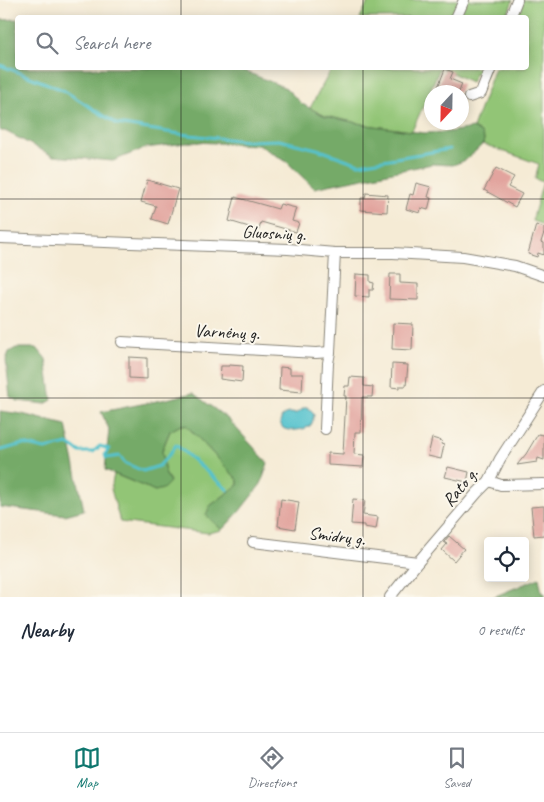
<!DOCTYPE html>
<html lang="en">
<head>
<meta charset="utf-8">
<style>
	body { margin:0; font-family:Caveat,sans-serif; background:#f2f2f3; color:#1f2937 }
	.controls { position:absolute; right:15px; bottom:15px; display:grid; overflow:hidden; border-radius:5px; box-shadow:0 2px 12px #0003 }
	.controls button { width:45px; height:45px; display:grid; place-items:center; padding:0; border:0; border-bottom:1px solid #e0e1e3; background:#fff; color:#1f2937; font:25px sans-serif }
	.compass { position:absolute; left:424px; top:85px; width:45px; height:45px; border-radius:50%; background:#fff; box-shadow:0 2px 12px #0003; rotate:202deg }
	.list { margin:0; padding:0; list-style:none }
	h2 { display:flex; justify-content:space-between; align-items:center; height:65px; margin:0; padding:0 20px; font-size:21px }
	h2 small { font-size:16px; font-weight:400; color:#747a83 }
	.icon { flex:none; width:28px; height:28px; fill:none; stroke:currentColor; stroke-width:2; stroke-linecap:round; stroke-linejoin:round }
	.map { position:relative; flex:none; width:544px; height:597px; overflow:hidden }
	.search { position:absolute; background:#fff; box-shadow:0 2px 12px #0003; left:15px; right:15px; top:15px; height:55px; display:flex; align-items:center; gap:12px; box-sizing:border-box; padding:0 18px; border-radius:5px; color:#747a83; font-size:19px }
	.sheet { height:135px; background:#fff }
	nav { display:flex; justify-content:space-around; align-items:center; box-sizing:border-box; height:70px; border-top:1px solid #e0e1e3; background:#fff; font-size:14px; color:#747a83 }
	nav a { display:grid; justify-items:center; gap:2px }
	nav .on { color:#0f766e }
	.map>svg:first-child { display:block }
	.green { fill:#92c576; stroke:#577049 }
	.forest { fill:#75aa67; stroke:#486342 }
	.water { fill:#55c2cd; stroke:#386f74 }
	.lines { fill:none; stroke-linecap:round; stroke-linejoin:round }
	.stream { stroke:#55c2cd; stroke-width:3 }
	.building { fill:#e2a49e }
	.minor-casing { stroke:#888478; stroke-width:12 }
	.minor { stroke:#fff; stroke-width:10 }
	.grid { fill:none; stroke:#1c1c1c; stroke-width:1; stroke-opacity:0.55 }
	.labels { text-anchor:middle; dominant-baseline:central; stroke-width:4; stroke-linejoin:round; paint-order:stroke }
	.street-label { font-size:18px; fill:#1c1c1c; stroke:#fbf7ec }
</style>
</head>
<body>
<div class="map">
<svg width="544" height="597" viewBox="0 0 544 597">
	<rect width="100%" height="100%" fill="#fbf7ec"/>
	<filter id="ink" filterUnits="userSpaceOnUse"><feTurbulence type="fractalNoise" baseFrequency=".02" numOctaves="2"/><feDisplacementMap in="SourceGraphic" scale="10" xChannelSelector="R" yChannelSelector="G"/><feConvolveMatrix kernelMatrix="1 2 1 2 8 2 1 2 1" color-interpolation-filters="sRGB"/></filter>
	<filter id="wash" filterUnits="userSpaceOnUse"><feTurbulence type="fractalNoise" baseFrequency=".0096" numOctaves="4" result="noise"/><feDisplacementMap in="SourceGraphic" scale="20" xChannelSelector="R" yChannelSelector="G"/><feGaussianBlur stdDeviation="1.12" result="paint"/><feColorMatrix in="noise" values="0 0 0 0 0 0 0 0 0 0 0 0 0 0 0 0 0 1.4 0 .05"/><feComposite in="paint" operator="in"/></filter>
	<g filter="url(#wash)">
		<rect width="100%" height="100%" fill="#f5ebd5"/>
		<g class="green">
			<path d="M369 0H513L507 17 360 18Z"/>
			<path d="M521 0H544V225L532 221 543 182 535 179 539 164 483 144 484 139 481 133 473 128 495 68H526V18L515 17Z"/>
			<path d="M332 68H440L412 131 367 125 325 116 310 108Z"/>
			<path d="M442 68H488L484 77 476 72 471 82Z"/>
			<path d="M181 425H186L238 480V485L210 506 206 515 222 530 208 533 120 522 111 489 114 474 155 491 170 481 165 473 162 451 170 431Z"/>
		</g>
		<g class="forest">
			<path d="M17 19 18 68H237L286 88 302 104 325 116 367 125 424 133 448 132 473 128 481 133 484 139 483 144 466 160 453 165 432 164 314 188 287 162 259 145 194 142 145 148 113 161 53 156 5 131H0V20Z"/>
			<path d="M16 348H37L46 359 52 400 45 404 18 401 10 397 6 360 9 352Z"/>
			<path d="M193 393 228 419 268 463 261 484 239 512 222 530 206 515 210 506 238 485V480L186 425H181L170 431 162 450 165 473 170 482 163 489 155 491 105 470 109 429 101 412 162 400Z"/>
			<path d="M0 411 22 414 66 425 84 510 65 515 0 507Z"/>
			<path d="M539 578 542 593H544V597H493Z"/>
		</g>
		<path class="water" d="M307 407 311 410 314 415C313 419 313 423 310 426 305 430 288 432 283 428 279 424 280 417 285 414 289 412 293 414 297 413 301 411 302 408 307 407Z"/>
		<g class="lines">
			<g class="stream">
				<path d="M0 65 63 90 117 124 180 134 247 141 279 140 317 149 359 164 450 149"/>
				<path d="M0 450H2L23 444 45 449 68 444 80 452H93L100 446 109 449 105 454 106 458 120 456 125 463 143 471 159 466 168 456 176 445 228 490"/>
			</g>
		</g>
		<g id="blocks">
			<g class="building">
				<path d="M445 69 453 72 450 79 462 84 459 92H436Z"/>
				<path d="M496 168 514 177 508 187 522 194 515 207 484 190Z"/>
				<path d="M147 180 178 189 168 224 152 219 156 206 141 202Z"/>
				<path d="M416 183 431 187 428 197 431 198 428 210 421 208 420 213 406 209 410 194 413 195Z"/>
				<path d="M366 193 388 195 387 212 361 210V198H365Z"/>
				<path d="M235 197 278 209 280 204 296 208 292 221 299 223 296 232 261 222 259 230 229 221Z"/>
				<path d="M536 225 544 228V233L541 242 544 243V255L538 253 537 257 528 254Z"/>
				<path d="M356 274 370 275V282L374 283 373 290H369V297L355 296Z"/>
				<path d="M390 274H400V283L418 284V300L389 299Z"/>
				<path d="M393 323 413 324 412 350 392 349Z"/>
				<path d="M129 357 147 358V379L129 378Z"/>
				<path d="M392 364 408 365 406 386H399V388L391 387Z"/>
				<path d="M229 365 243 366 242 382 220 379 221 366H229Z"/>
				<path d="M280 367 290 368V374H303L302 392 279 390Z"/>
				<path d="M350 377 364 378V386L373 387 372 397H362L361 432H355L354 454 364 455 363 467 328 465V453L343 454 346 396H344L345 386H349Z"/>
				<path d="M538 434 544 435V460L538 458 537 462 517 465 526 454Z"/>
				<path d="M432 438 442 441 441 444 444 445 441 459 428 456Z"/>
				<path d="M448 467 469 472 467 482 445 477Z"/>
				<path d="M281 499 299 502 295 529 278 526Z"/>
				<path d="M353 499 365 500 363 515 378 517 376 529 364 527V525L351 524Z"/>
				<path d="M544 506V535L534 536 531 507Z"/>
				<path d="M449 536 464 549 454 561 442 550 447 544 444 542Z"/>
			</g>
		</g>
	</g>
	<g filter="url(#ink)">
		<use href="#blocks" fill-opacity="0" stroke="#888478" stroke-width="1"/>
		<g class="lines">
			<g class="minor-casing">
				<g id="minor">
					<path d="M456 18 464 0"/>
					<path d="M510 18 517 0"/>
					<path d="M469 97 481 93 491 68"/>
					<path d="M0 238 288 249 335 253H393L463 257 515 266 544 276"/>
					<path d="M122 342 316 353 330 352"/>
					<path d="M325 429 328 363 330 352 335 253"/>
					<path d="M489 481 501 485 544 484"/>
					<path d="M253 542 418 562"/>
					<path d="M390 597 418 562 477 493 489 481 500 459 544 391"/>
				</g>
			</g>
			<use href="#minor" class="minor"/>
		</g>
	</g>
	<path class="grid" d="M181 0V18M363 0V18M181 68V597M363 68V597M0 199H544M0 398H544"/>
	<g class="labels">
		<g class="street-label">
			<text transform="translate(274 233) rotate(3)">Gluosnių g.</text>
			<text transform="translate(227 332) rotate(3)">Varnėnų g.</text>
			<text transform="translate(460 487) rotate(-50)">Rato g.</text>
			<text transform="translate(337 536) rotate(7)">Smidrų g.</text>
		</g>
	</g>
</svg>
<div class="controls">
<button><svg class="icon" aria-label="locate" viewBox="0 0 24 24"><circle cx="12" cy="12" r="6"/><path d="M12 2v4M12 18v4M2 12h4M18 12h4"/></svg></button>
</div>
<svg class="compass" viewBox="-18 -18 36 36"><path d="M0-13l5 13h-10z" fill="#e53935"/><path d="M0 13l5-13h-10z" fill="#747a83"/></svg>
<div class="search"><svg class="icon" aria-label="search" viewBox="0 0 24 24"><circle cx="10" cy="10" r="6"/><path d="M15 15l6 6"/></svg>Search here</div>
</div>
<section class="sheet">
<h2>Nearby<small>0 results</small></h2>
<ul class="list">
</ul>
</section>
<nav>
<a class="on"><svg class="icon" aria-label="map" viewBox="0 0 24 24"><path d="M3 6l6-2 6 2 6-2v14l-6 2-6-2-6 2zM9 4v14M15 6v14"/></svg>Map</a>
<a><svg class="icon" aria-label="directions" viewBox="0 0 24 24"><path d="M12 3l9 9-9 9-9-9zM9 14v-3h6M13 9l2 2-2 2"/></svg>Directions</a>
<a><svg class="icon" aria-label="saved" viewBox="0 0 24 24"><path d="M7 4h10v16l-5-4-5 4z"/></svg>Saved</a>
</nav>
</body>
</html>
